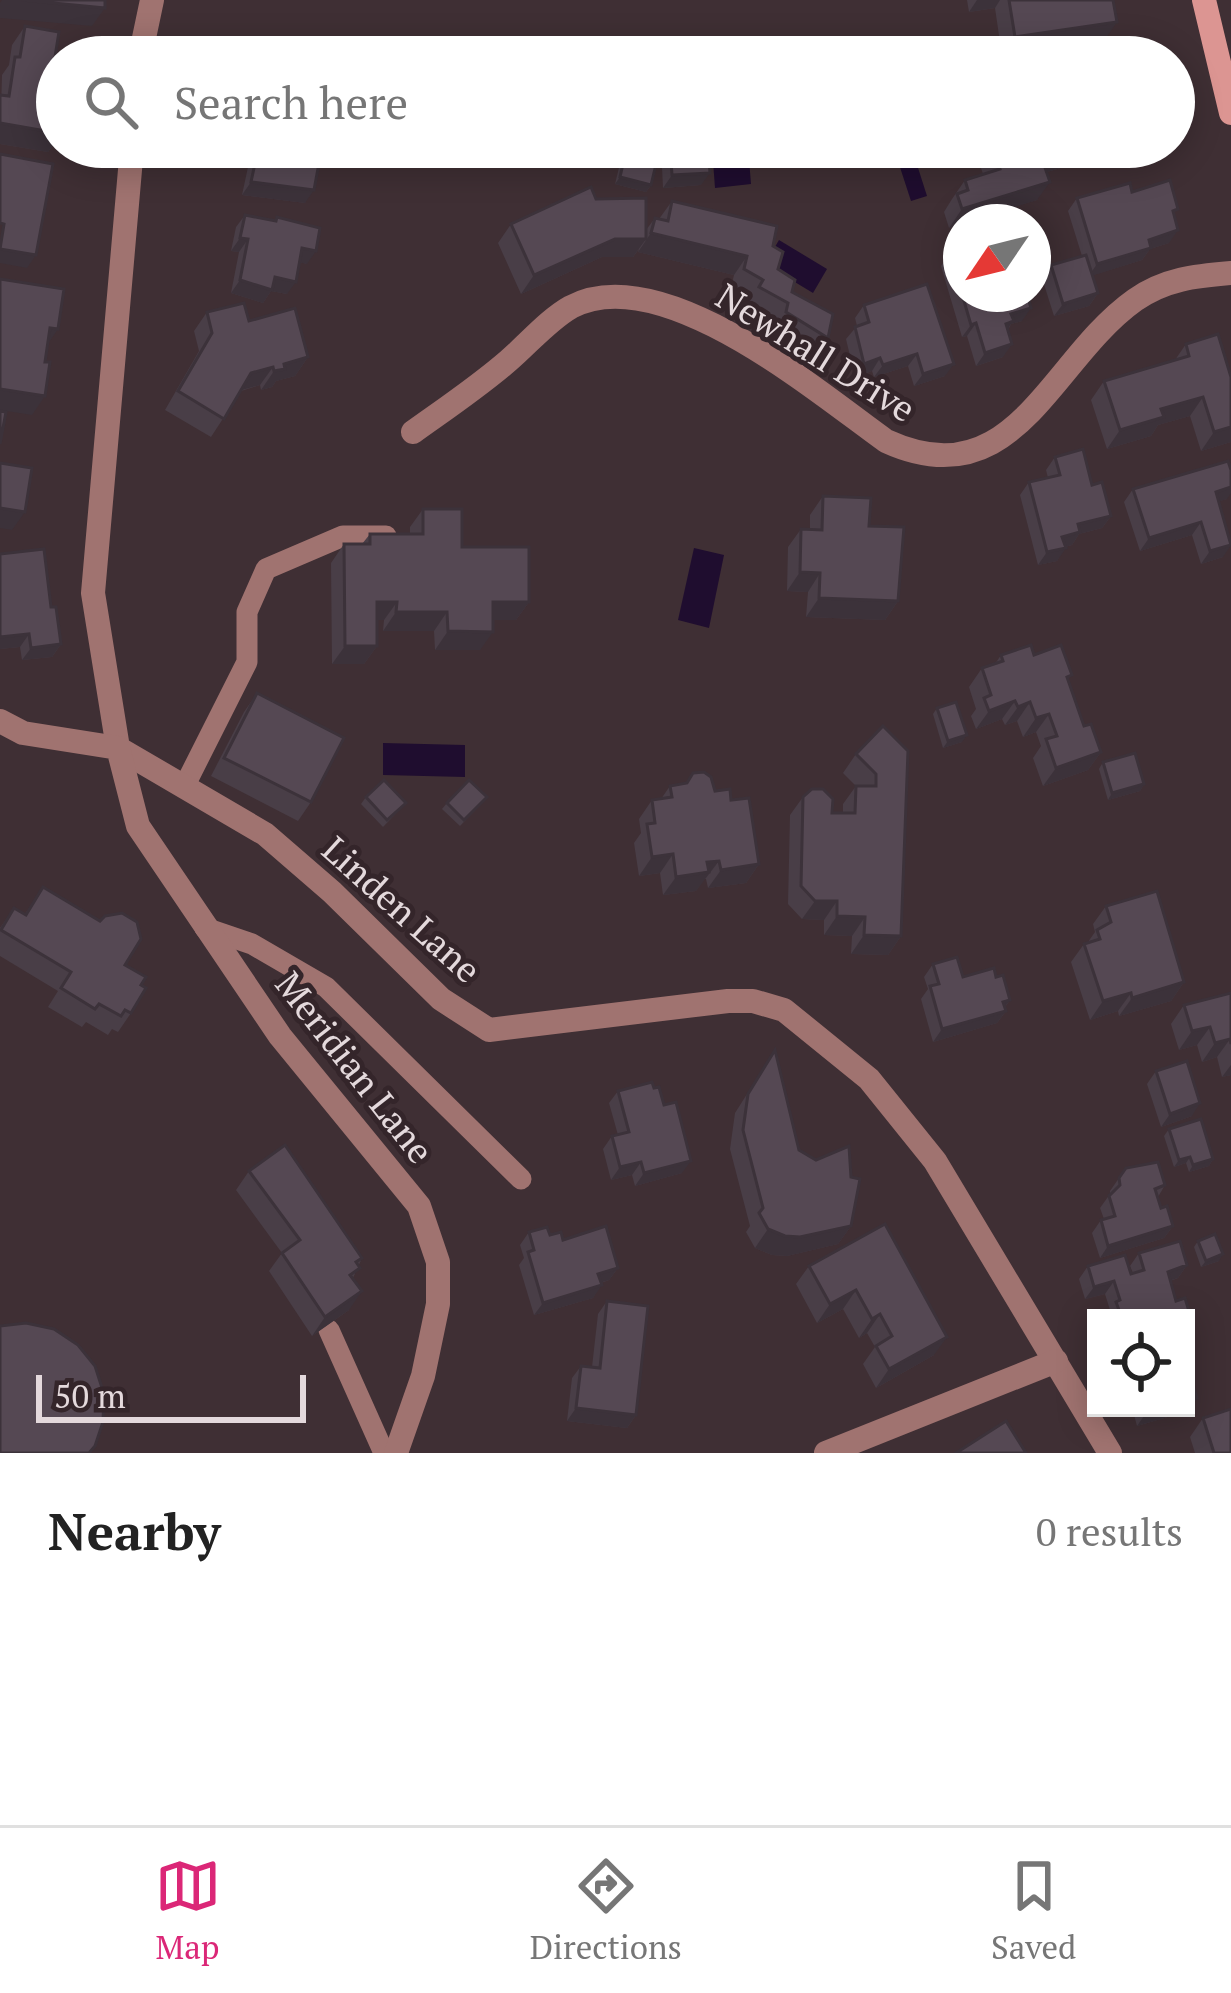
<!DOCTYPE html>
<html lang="en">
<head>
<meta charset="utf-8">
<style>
	body { margin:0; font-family:"PT Serif",serif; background:#f2f2f2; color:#222 }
	.controls { position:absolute; right:36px; bottom:36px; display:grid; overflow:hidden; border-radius:0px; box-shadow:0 6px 30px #0003 }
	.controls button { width:108px; height:108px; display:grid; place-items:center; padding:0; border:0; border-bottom:3px solid #e0e0e0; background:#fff; color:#222; font:60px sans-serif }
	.compass { position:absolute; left:943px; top:204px; width:108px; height:108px; border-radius:50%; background:#fff; box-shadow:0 6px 30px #0003; rotate:235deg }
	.scale { position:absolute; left:36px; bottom:30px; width:270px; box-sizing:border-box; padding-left:12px; border:6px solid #e4d9dc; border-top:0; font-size:33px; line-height:42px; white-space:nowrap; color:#e4d9dc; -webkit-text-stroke:9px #34252a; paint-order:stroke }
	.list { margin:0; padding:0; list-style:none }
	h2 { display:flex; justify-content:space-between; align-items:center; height:156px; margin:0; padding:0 48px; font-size:51px }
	h2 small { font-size:39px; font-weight:400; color:#767676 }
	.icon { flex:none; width:66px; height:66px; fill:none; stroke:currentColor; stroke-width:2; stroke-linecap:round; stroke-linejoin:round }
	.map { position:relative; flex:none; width:1231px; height:1453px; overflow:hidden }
	.search { position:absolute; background:#fff; box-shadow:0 6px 30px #0003; left:36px; right:36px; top:36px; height:132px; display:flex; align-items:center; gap:30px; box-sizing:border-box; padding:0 42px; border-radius:66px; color:#767676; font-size:45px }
	.sheet { height:372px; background:#fff }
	nav { display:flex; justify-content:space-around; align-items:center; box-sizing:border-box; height:168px; border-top:3px solid #e0e0e0; background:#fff; font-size:33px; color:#767676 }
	nav a { display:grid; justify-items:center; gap:6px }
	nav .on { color:#db2777 }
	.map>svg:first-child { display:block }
	.water { fill:#1f0d2f }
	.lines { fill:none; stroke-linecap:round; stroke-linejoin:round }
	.lane { stroke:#a07370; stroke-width:21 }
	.street { stroke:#a07370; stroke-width:24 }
	.secondary { stroke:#dc9592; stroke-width:24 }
	.wall { fill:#493e47 }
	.shaded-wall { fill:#3c323a }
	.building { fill:#554853; stroke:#3c323a; stroke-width:3 }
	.labels { text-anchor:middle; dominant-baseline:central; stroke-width:10; stroke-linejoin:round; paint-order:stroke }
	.street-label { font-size:36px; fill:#e4d9dc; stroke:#34252a }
</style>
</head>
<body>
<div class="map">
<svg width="1231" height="1453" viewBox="0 0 1231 1453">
	<rect width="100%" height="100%" fill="#3f2f34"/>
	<g class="water">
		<path d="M712 147H748L751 184 715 188Z"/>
		<path d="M912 149 927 196 911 201 896 155Z"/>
		<path d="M779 240 827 269 813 293 765 264Z"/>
		<path d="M694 548 724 555 709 628 678 620Z"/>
		<path d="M383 743 465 745V777L383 775Z"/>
	</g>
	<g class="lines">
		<g class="lane">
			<path d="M184 787 247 662V612L266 569 343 536H386"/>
			<path d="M205 928 252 944 326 987 521 1179"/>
			<path d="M329 1330 384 1453"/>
		</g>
		<g class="street">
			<path d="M140 57 152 0"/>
			<path d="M132 147 93 593 118 748 265 834 332 892 441 999 489 1030 728 1001H753L784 1010 869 1079 935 1161 1110 1453"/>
			<path d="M413 432C445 409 478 387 508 361 528 344 548 320 571 307 661 259 816 391 886 441 1015 500 1049 361 1135 300 1165 279 1195 276 1231 273"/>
			<path d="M0 721 23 733 118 748 138 826 280 1036 419 1206 438 1262V1304L423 1376 396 1453"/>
			<path d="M826 1453 1056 1361"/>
		</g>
		<path class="secondary" d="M1204 0 1231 113"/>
	</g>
	<g class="wall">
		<path d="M967 0H1113L1104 41 1002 56 995 8 969 12Z"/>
		<path d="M25 26 54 63H57V139L48 152 0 144 2 75 9 65 12 45Z"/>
		<path d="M246 147H322L305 203 242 195 248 167 240 165Z"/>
		<path d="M626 147H637L651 185 646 192 615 184 623 151Z"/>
		<path d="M661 147H708L701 185 663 188Z"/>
		<path d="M974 147H1076L1077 148 1064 167 1047 172 1037 200 961 222V224L949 228 944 212 952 199 965 180 983 174Z"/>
		<path d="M1132 192 1174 215 1169 243 1150 249 1142 260 1093 275 1098 293 1089 306 1054 316 1042 278 1051 265 1082 256 1068 211 1077 198Z"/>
		<path d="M596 199 646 230 655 218 659 219 672 201 773 246 778 269 792 292 828 338 815 357 773 331 776 321 746 305 750 298 731 288 734 275 638 252 639 249 633 257H602L521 294 498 243 511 224Z"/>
		<path d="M245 215 274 221 277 217 307 264 300 262 287 294 271 291 263 303 231 293 239 252 231 251 236 227Z"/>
		<path d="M961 250V294H1027L1022 321 1011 324 1008 330 1003 357 976 366 967 336 962 337 941 266 950 254Z"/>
		<path d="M864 305 945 376 914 386 908 366 874 377 872 371 855 377 846 339 857 326 855 318Z"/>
		<path d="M207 312 249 321 308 357 295 376 276 381 272 387 261 390 260 385 241 391 211 437 165 410 199 351 194 331Z"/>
		<path d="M1186 344 1231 442 1201 451 1190 416 1158 425 1151 436 1107 449 1091 400 1104 381 1175 360Z"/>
		<path d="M1055 457 1092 485 1111 516 1102 528 1079 534 1072 545 1065 547 1057 561 1038 565 1020 495 1029 482 1048 478 1046 470Z"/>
		<path d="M1133 489 1227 499 1219 501 1223 557 1201 564 1192 535 1140 551 1124 502Z"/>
		<path d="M823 496 869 526 898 601 885 620 806 617 808 592 787 591 788 547 801 529H810V515Z"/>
		<path d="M423 509 462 547 529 602 516 620H493L480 650H435L434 631H383L384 620H377V646L364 664H332L331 563 344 544H362L370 534H410V527Z"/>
		<path d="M0 554 51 607 61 644 52 657 22 660 20 647 0 649Z"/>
		<path d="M1001 655H1034L1068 681 1084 726 1101 752 1088 770 1043 786 1033 758 1041 746 1036 732 1023 737 1017 721 1005 725 1002 719 976 729 971 716 976 709 969 687 982 668 995 664Z"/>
		<path d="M257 693 311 802 298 821 211 776 244 712Z"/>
		<path d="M937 708 962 742 943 748 933 714Z"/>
		<path d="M883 726 901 936 888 955 851 954 852 936 824 935V920L802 919 788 904 790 815 803 797 832 813H843V804L856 786 843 773 856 754Z"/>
		<path d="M1103 762 1144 784 1140 791 1108 800 1099 769Z"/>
		<path d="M670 786 715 791 731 800 759 864 746 883 708 888 706 879H704L696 891 663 895 660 873 639 876 634 843 641 833 639 819 652 800 661 799Z"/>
		<path d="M366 797 406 803 383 827 361 804Z"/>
		<path d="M447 803H482L460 826 442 809Z"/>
		<path d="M43 887 125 965 131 1013 118 1032 112 1029 108 1035 86 1022 82 1027 48 1007 58 991 0 956V928L14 908 25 914Z"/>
		<path d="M1106 906 1184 982 1171 1001 1119 1016 1118 1011 1090 1020 1071 962 1084 944 1088 942 1095 932 1093 924Z"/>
		<path d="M933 964 963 977H996L1010 1000 1005 1007 1006 1011 997 1023 933 1042 921 999 928 989 924 977Z"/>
		<path d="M1231 993V1075L1222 1077 1217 1057 1202 1062 1197 1045 1179 1050 1171 1024 1184 1005Z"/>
		<path d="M775 1050 799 1150 851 1226 838 1244 787 1256 772 1255 755 1248 746 1232 750 1226 730 1149 735 1113Z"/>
		<path d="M1156 1071 1192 1116 1161 1127 1147 1084Z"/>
		<path d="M654 1088 664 1105 682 1173 635 1186 632 1175 611 1180 603 1149 612 1136 618 1135 609 1103 618 1091Z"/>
		<path d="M1169 1129 1213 1159 1209 1166 1189 1172 1186 1163 1174 1167 1164 1136Z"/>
		<path d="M1126 1168 1165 1185 1158 1197 1161 1208 1173 1226 1164 1238 1100 1258 1092 1233 1101 1220 1104 1219 1100 1208 1110 1194V1191Z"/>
		<path d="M249 1171 362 1258 353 1278 349 1310 312 1336 269 1271 282 1253 236 1190Z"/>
		<path d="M885 1224 934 1355 876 1388 863 1364 875 1347 867 1333 859 1338 843 1309 817 1323 796 1284 809 1266Z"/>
		<path d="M529 1232 550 1235 563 1240 618 1268 609 1280 601 1283 593 1298 534 1315 519 1265 524 1258 520 1245Z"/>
		<path d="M1198 1241 1219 1261 1201 1267 1194 1247Z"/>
		<path d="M1139 1253 1187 1265 1178 1278 1170 1281 1176 1301 1186 1318H1108L1107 1314 1110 1310 1105 1294 1085 1299 1079 1279 1088 1266 1131 1274 1133 1273 1130 1266Z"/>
		<path d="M607 1301 636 1415 627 1428 567 1421 572 1378 581 1366 592 1367 598 1314Z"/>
		<path d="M1197 1398 1188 1411 1137 1426 1133 1411 1128 1412 1127 1408H1186Z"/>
		<path d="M1203 1418 1231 1453H1195L1190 1437Z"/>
	</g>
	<g class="shaded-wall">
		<path d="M2 0H22L105 8 92 26 0 18V3Z"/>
		<path d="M977 0H1000L995 8 969 12Z"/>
		<path d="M1117 22 1104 41 1002 56 1015 37Z"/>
		<path d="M0 123 57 133V139L48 152 0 144Z"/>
		<path d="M1077 148 1064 167 1030 177 1042 159Z"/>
		<path d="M249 153 257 154 248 167 240 165Z"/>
		<path d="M710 173 701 185 663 188 672 175Z"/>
		<path d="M620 177 651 185 646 192 615 184Z"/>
		<path d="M251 182 314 190 305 203 242 195Z"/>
		<path d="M1050 182 1037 200 968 222H961V224L949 228 962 209Z"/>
		<path d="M1178 230 1169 243 1150 249 1142 260 1088 277 1097 264 1149 240Z"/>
		<path d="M651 233 747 256 734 275 638 252Z"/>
		<path d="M240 238 248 239 239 252 231 251Z"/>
		<path d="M615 239H646L633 257H602L521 294 534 275Z"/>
		<path d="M302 248 316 251 307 264 293 261Z"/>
		<path d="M0 249 36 255 27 268 0 263Z"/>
		<path d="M275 277 296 282 287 294 271 291 263 303 231 293 240 280Z"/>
		<path d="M1098 293 1089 306 1054 316 1063 304Z"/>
		<path d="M1031 308 1022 321 1011 324 1005 334 997 337 1011 314Z"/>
		<path d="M976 323 967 336 962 337 971 325Z"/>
		<path d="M50 328 58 329 45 348Z"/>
		<path d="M1012 344 1003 357 976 366 985 353Z"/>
		<path d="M917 354 908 366 874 377 883 365Z"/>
		<path d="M308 357 295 376 276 381 272 387 261 390 274 371 284 364Z"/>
		<path d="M880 358 872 371 855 377 864 364Z"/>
		<path d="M954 364 945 376 914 386 923 374Z"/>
		<path d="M273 367 260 385 238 391 251 373Z"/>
		<path d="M0 389 45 396 32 415 0 410Z"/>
		<path d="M1203 397 1190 416 1158 425 1151 436 1107 449 1120 430 1161 409Z"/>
		<path d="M1231 427V442L1201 451 1214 432Z"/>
		<path d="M1231 487V493L1227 499 1207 505 1216 492Z"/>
		<path d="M0 508 25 512 12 530 0 528Z"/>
		<path d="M1111 516 1102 528 1079 534 1072 545 1054 550 1062 537 1078 524Z"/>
		<path d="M1201 522 1192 535 1140 551 1149 538Z"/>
		<path d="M1231 545 1223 557 1201 564 1210 551Z"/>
		<path d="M1066 548 1057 561 1038 565 1047 552Z"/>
		<path d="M800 572 820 573 808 592 787 591Z"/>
		<path d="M819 598 898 601 885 620 806 617Z"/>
		<path d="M377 602H397L384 620H364Z"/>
		<path d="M493 602H529L516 620H480Z"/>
		<path d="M396 612H447L434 631H383Z"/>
		<path d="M448 631 493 632 480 650H435Z"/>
		<path d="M29 634 20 647 0 649V637Z"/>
		<path d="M61 644 52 657 22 660 31 648Z"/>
		<path d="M345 646H377L364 664H332Z"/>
		<path d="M1015 701 1002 719 976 729 989 711Z"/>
		<path d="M1030 702 1017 721 1005 725 1018 707Z"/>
		<path d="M1049 714 1036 732 1023 737 1036 718Z"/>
		<path d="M967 735 962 742 943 748 948 741Z"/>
		<path d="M1101 752 1088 770 1043 786 1056 768Z"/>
		<path d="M1144 784 1140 791 1108 800 1112 793Z"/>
		<path d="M673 854 660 873 639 876 652 857Z"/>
		<path d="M719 861 696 891 663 895 676 877 707 862Z"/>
		<path d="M759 864 746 883 708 888 721 870Z"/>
		<path d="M815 901H837L824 920 802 919Z"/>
		<path d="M837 916 865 917 852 936 824 935Z"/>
		<path d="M864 935 901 936 888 955 851 954Z"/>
		<path d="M1184 982 1171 1001 1119 1016 1132 998Z"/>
		<path d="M1131 993 1118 1011 1090 1020 1103 1001Z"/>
		<path d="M1010 1000 1001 1012 1006 1011 997 1023 933 1042 942 1029Z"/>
		<path d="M1210 1027 1197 1045 1179 1050 1192 1031Z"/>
		<path d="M1230 1039 1217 1057 1202 1062 1215 1043Z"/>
		<path d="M1231 1065V1075L1222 1077Z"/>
		<path d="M1200 1103 1192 1116 1161 1127 1170 1114Z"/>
		<path d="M1190 1157 1186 1163 1174 1167 1179 1160Z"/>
		<path d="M1213 1159 1209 1166 1189 1172 1193 1165Z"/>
		<path d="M691 1161 682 1173 635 1186 644 1173Z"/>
		<path d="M641 1162 632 1175 611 1180 620 1167Z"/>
		<path d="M851 1226 838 1244 787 1256 772 1255 755 1248 768 1229Z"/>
		<path d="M1173 1226 1164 1238 1100 1258 1108 1246Z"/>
		<path d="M1223 1254 1219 1261 1201 1267 1206 1261Z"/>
		<path d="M1187 1265 1178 1278 1159 1284 1168 1272Z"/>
		<path d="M618 1268 609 1280 589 1286 598 1274Z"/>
		<path d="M1114 1281 1105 1294 1085 1299 1094 1287Z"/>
		<path d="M602 1285 593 1298 534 1315 543 1303Z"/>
		<path d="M856 1290 843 1309 817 1323 830 1304Z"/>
		<path d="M362 1291 349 1310 312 1336 325 1317Z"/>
		<path d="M880 1314 867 1333 859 1338 872 1319Z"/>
		<path d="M947 1337 934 1355 876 1388 889 1369Z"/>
		<path d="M1197 1398 1188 1411 1137 1426 1146 1413 1163 1408H1186V1401Z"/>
		<path d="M576 1408 636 1415 627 1428 567 1421Z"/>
	</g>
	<g class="building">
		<path d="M22 0H105V8Z"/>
		<path d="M1009 0H1113L1117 22 1015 37Z"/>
		<path d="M25 26 59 32 54 63H57V133L0 123V95L9 96 15 57H20Z"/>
		<path d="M548 44 591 49 592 44 627 45V57H520V50H548Z"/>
		<path d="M251 147H322L314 190 251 182 257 154 249 153Z"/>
		<path d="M627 147H637L659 152 651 185 620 177Z"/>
		<path d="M670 147H708L710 173 672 175Z"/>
		<path d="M993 147H1076L1077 148 1042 159 1050 182 962 209 957 194 968 190 965 180 1000 169Z"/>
		<path d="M0 154 53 164 36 255 0 249 4 224 0 223Z"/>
		<path d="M1170 180 1178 209 1173 211 1178 230 1149 240 1151 248 1097 264 1077 198 1130 183 1132 192Z"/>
		<path d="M591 187 596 199 646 198V239H615L534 275 511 224Z"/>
		<path d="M672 201 777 226 773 246 783 252 778 269 795 280 792 292 833 314 828 338 786 312 788 303 759 287 763 280 744 269 747 256 651 233 655 218 668 221Z"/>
		<path d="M245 215 276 221 277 217 320 228 316 251 302 248 296 282 275 277 272 290 240 280 248 239 240 238Z"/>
		<path d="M961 250V290L950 254Z"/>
		<path d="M1086 255 1098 293 1063 304 1051 265Z"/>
		<path d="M0 279 64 289 58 329 50 328 45 362H50L45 396 0 389Z"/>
		<path d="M927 284 954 364 923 374 917 354 883 365 880 358 864 364 855 327 869 322 864 305Z"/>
		<path d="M962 294H1027L1031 308 1011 314 1014 321 1006 324 1012 344 985 353 976 323 971 325Z"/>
		<path d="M244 303 249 321 295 308 308 357 284 364 285 369 274 371 273 367 251 373 224 419 178 391 212 333 207 312Z"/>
		<path d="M1218 334 1231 377V427L1214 432 1203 397 1161 409 1164 417 1120 430 1104 381 1189 356 1186 344Z"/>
		<path d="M0 411 6 412 0 444Z"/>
		<path d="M1083 449 1092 485 1102 482 1111 516 1078 524 1080 532 1062 537 1066 548 1047 552 1029 482 1060 475 1055 457Z"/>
		<path d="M1228 461 1231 470V487L1216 492 1231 545 1210 551 1201 522 1149 538 1133 489Z"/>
		<path d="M0 463 32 468 25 512 0 508Z"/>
		<path d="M823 496 871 498 869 526 904 527 898 601 819 598 820 573 800 572 801 529 822 530Z"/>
		<path d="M423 509H462V547H529V602H493V632L448 631 447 612H396L397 602H377V646H345L344 544H370V534H423Z"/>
		<path d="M44 549 51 607H56L61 644 31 648 29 634 0 637V554Z"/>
		<path d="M1031 645 1034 655 1061 645 1072 675 1067 677 1084 726 1091 724 1101 752 1056 768 1046 739 1057 736 1049 714 1036 718 1030 702 1018 707 1015 701 989 711 984 698 991 695 982 668 1003 661 1001 655Z"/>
		<path d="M257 693 344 738 311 802 224 758Z"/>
		<path d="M956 702 967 735 948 741 937 708Z"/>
		<path d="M883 726 908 751 901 936 864 935 865 917 837 916V901H815L801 886 803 797 812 789H823L833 799 832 813H855L856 786H876V774L856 754Z"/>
		<path d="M1135 753 1144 784 1112 793 1103 762Z"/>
		<path d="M704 772 711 777 715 791 730 789 731 800 749 798 759 864 721 870 719 861 707 862 709 872 676 877 673 854 652 857 647 824 655 823 652 800 672 797 670 786 687 783 693 773Z"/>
		<path d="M384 780 406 803 387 820 366 797Z"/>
		<path d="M469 780 487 797 464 820 447 803Z"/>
		<path d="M43 887 100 921 105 916 122 913 137 922 141 939 125 965 146 977 141 985 146 988 131 1013 125 1010 121 1016 99 1004 95 1009 61 988 71 972 1 930 14 908 26 915Z"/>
		<path d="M1157 891 1184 982 1132 998 1131 993 1103 1001 1084 944 1100 939 1097 930 1111 922 1106 906Z"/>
		<path d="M957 957 963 977 994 968 996 977 1003 975 1010 1000 1003 1002 1006 1011 942 1029 930 986 939 984 933 964Z"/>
		<path d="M1231 993V1044L1230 1039 1215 1043 1210 1027 1192 1031 1184 1005Z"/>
		<path d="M775 1050 799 1150 816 1160 849 1146 851 1177 860 1179 851 1226 800 1237 785 1236 768 1229 759 1213 763 1208 743 1130 748 1094Z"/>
		<path d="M1187 1061 1200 1103 1170 1114 1156 1071Z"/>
		<path d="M652 1082 654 1088 659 1087 664 1105 676 1102 691 1161 644 1173 641 1162 620 1167 612 1136 629 1132 618 1091Z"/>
		<path d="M1201 1119 1213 1159 1193 1165 1190 1157 1179 1160 1169 1129Z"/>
		<path d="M285 1145 362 1258 356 1262 360 1268 350 1275 362 1291 325 1317 282 1253 300 1240 249 1171Z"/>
		<path d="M1158 1162 1165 1185 1155 1189 1161 1208 1167 1206 1173 1226 1108 1246 1101 1220 1115 1216 1109 1196 1120 1185 1119 1178 1126 1168Z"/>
		<path d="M885 1224 947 1337 889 1369 876 1346 892 1336 880 1314 872 1319 856 1290 830 1304 809 1266Z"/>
		<path d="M606 1226 618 1268 598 1274 602 1285 543 1303 528 1252 534 1250 529 1232 547 1227 550 1235 561 1232 563 1240Z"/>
		<path d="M1215 1234 1223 1254 1206 1261 1198 1241Z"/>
		<path d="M1180 1241 1187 1265 1168 1272 1176 1301 1185 1298 1192 1321 1186 1323V1318H1122L1116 1302 1120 1300 1114 1281 1094 1287 1088 1266 1125 1255 1131 1274 1144 1270 1139 1253Z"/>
		<path d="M607 1301 648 1306 636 1415 576 1408 581 1366 600 1368Z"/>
		<path d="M26 1323 54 1329 78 1345 95 1366 104 1394 103 1422 95 1446 89 1453H0V1326Z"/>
		<path d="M1186 1362 1197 1398 1186 1401Z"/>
		<path d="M1231 1409V1453H1214L1203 1418Z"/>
		<path d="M1006 1421 1026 1453H956Z"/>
	</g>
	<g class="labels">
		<g class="street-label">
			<text transform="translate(816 352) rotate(32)">Newhall Drive</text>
			<text transform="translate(402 909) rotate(42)">Linden Lane</text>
			<text transform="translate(355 1067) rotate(52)">Meridian Lane</text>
		</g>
	</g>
</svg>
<div class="controls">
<button><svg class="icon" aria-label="locate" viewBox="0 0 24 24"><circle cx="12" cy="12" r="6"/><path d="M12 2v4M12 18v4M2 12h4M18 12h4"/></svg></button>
</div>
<svg class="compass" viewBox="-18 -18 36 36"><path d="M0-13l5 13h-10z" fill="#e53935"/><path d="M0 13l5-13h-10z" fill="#767676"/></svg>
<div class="scale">50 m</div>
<div class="search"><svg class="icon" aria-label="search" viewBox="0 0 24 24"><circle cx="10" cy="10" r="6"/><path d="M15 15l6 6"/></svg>Search here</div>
</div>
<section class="sheet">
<h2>Nearby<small>0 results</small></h2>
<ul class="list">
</ul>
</section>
<nav>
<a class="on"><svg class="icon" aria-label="map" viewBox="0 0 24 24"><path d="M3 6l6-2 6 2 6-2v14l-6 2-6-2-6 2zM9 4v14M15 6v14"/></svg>Map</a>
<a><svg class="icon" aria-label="directions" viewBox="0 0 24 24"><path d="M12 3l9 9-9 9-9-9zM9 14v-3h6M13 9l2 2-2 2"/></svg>Directions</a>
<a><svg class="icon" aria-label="saved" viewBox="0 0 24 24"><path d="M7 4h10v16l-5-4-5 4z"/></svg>Saved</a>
</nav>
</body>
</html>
